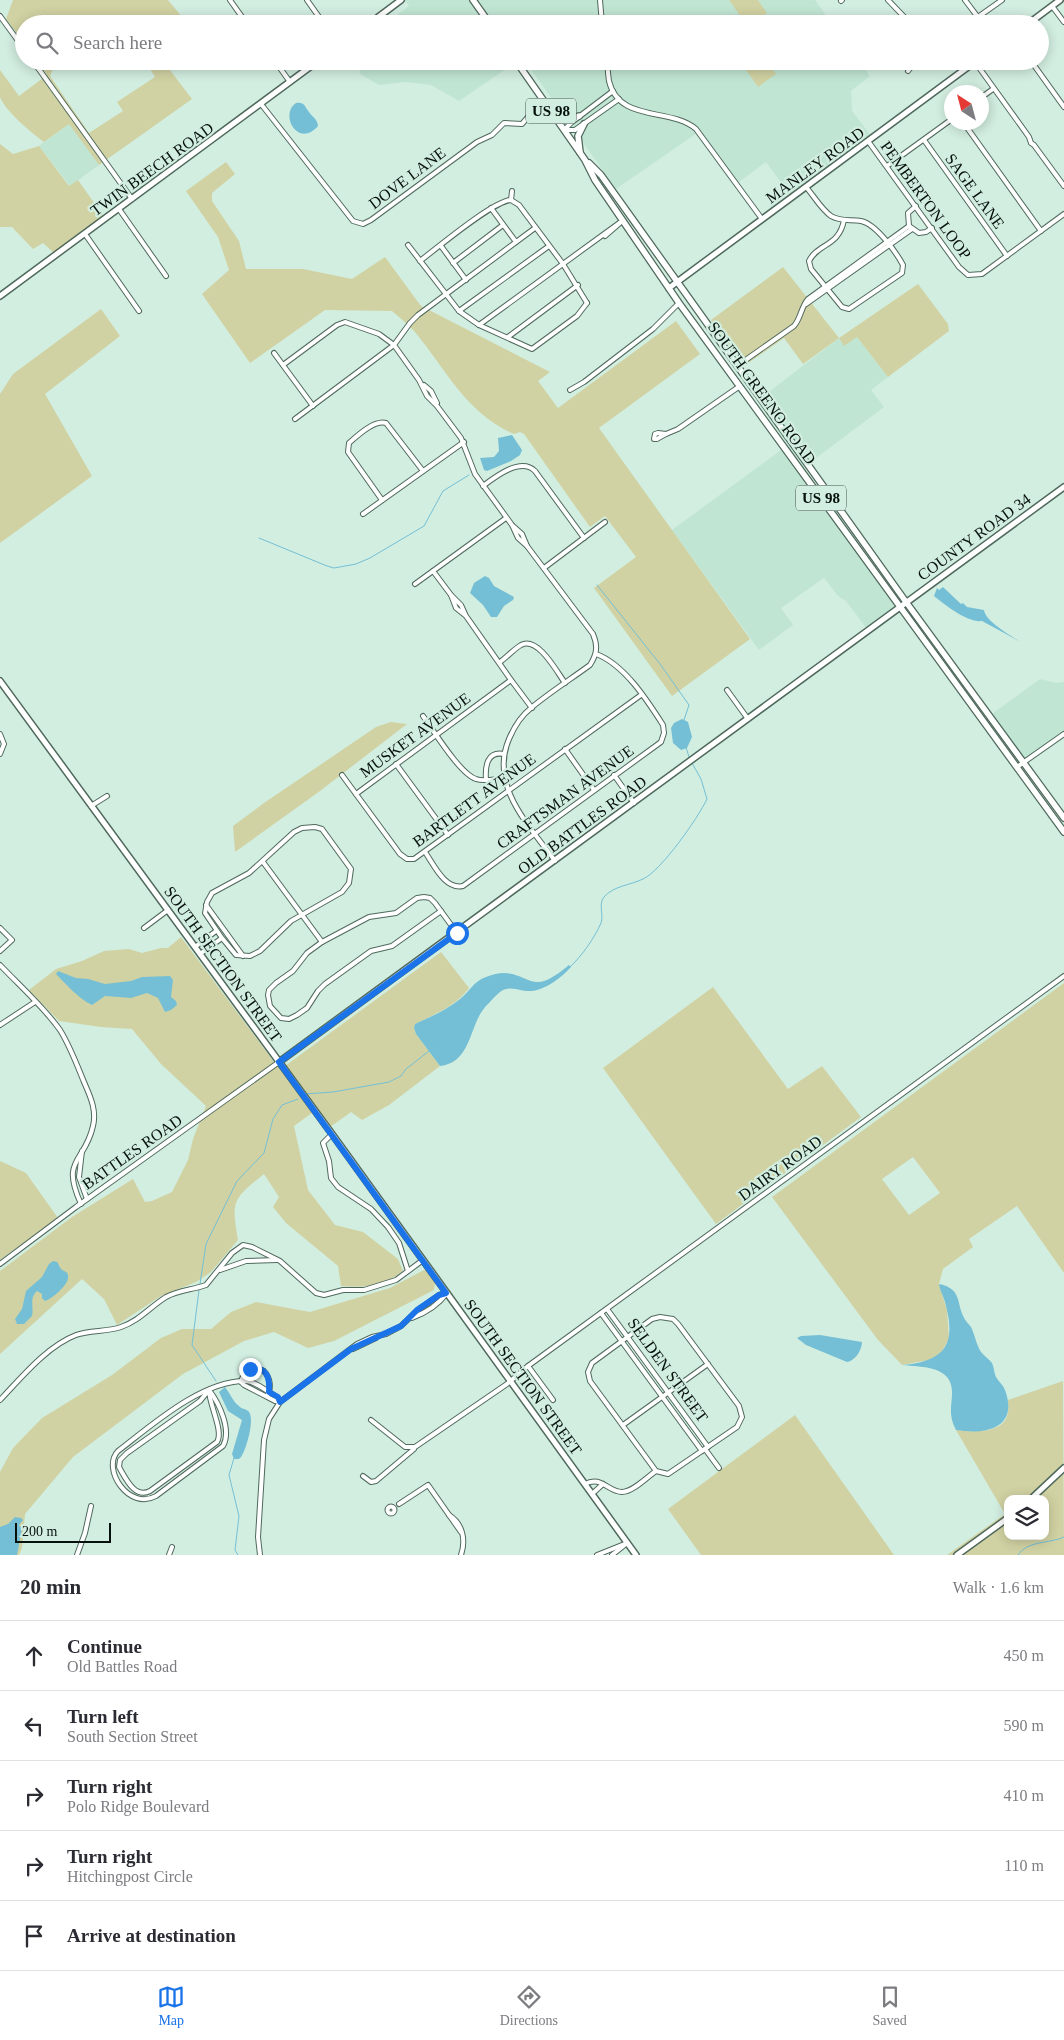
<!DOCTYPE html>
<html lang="en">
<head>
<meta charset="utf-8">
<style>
	body { margin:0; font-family:Georgia,serif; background:#f2f2f3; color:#2b2b33 }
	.controls { position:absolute; right:15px; bottom:15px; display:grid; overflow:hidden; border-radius:10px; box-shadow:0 2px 12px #0003 }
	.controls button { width:45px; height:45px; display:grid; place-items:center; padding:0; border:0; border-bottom:1px solid #e1e1e2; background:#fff; color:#2b2b33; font:25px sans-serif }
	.compass { position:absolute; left:944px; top:85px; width:45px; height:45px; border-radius:50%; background:#fff; box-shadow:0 2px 12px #0003; rotate:324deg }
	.scale { position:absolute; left:15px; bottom:12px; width:96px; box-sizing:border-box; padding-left:5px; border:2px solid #07110c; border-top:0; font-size:14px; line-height:18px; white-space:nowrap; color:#07110c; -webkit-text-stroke:4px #d2eee0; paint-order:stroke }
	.stop { position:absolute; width:15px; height:15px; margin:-11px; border:4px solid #1a73e8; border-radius:50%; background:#fff }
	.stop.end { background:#1a73e8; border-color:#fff; box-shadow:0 1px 5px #0008 }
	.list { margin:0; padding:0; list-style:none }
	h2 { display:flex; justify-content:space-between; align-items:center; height:65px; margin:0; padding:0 20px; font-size:21px }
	h2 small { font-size:16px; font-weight:400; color:#7c7c81 }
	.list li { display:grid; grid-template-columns:32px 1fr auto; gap:15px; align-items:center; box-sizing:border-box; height:70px; padding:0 20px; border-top:1px solid #e1e1e2 }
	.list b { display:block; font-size:19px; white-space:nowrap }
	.list p { margin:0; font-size:16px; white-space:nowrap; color:#7c7c81 }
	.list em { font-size:16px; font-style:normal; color:#7c7c81 }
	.icon { flex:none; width:28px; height:28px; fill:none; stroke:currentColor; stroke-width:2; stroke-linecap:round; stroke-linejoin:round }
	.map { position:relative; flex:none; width:1064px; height:1555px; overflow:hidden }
	.search { position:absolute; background:#fff; box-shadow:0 2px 12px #0003; left:15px; right:15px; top:15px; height:55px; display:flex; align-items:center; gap:12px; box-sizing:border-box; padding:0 18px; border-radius:28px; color:#7c7c81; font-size:19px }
	.sheet { height:415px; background:#fff }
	nav { display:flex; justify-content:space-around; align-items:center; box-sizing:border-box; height:70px; border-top:1px solid #e1e1e2; background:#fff; font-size:14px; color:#7c7c81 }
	nav a { display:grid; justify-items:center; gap:2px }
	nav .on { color:#1a73e8 }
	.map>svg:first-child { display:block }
	.built { fill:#c1e5d3 }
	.green { fill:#d1d2a3; fill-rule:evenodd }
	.water { fill:#74bfd5 }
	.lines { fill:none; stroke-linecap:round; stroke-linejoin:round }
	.stream { stroke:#74bfd5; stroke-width:1 }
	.street-casing { stroke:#50695d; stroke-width:6 }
	.secondary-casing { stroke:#50695d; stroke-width:8 }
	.primary-casing { stroke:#50695d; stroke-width:8 }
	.street { stroke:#fff; stroke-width:4 }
	.secondary { stroke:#fff; stroke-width:5 }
	.primary { stroke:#fff; stroke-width:5.5 }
	.route { stroke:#1a73e8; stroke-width:6 }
	.labels { text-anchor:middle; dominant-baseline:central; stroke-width:4.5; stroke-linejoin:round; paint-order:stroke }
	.shield { fill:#d2eee0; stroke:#44534c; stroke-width:1 }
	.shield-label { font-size:15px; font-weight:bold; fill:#07110c }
	.street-label { font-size:16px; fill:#07110c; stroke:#d2eee0 }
</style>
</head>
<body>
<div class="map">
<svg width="1064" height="1555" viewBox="0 0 1064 1555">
	<rect width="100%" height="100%" fill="#d2eee0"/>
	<g class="built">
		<path d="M405 0H815L832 24H385L409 6Z"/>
		<path d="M358 61H509L512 65 459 101 431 85 406 82 379 85 360 74Z"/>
		<path d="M525 61H859L870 76 851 91 852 111 872 137 791 196 766 162 735 185 697 133 616 189Z"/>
		<path d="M69 124 99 165 70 186 39 146Z"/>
		<path d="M857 337 888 377 871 390 884 407 804 467 901 602 867 629 846 601 838 596 824 578 781 608 793 625 759 650 672 530 788 445 757 401 839 338 844 345Z"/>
		<path d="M1040 679 1056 683 1064 682V737L1027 763 992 714Z"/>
	</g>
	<g class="green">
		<path d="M13 0H168L187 23 132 19 135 24H24V43L6 19Z"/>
		<path d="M729 0H758L767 13 753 24H746Z"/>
		<path d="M37 61H56L50 76 89 133 123 111 117 102 155 77 145 61H163L192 99 99 165 69 124 44 142C32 133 5 111 0 97 0 90 0 78 0 70L19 96 47 75Z"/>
		<path d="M740 61H767L776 74 758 87Z"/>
		<path d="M0 144 13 154 39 146 69 186 78 180 104 217 54 253 43 243 33 249 12 227H0Z"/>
		<path d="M226 162 235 174 212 193V201L239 241 246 269H303L352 279 385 257 421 306 550 372 538 381 558 408 676 321 700 354 599 428 750 639 672 696 594 588 636 557 605 516 590 527 524 434 520 432 514 434C466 413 447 371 415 332 409 325 400 318 392 311L325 310 250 363 202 294 229 270 218 237 186 191Z"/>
		<path d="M783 267 839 338 918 284 948 324 949 331 888 377 857 337 844 346 839 338 803 364 784 338 744 366 711 320Z"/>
		<path d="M101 309 120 336 45 394 92 476 0 543V394L13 374Z"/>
		<path d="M391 722 407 724 320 791 235 852 233 826 264 803 376 727Z"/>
		<path d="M181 937 312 1113 294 1126 308 1190 335 1225 363 1232 398 1259 403 1271C384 1286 364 1288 341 1286L338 1266 286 1223 273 1207 279 1197 264 1174C233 1199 231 1200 238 1240L211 1272 196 1282 161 1296 117 1325 104 1299 82 1279 0 1354V1271L72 1217 133 1179 145 1202 152 1201 172 1192 188 1160 193 1139 206 1106 161 1064 132 1029 101 1027 59 1021 29 990 56 969 82 961 104 951 129 949 142 953 161 948H168Z"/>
		<path d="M441 952 469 988C456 1006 435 1014 415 1024L414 1028 416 1034 440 1066 389 1105 362 1120 351 1112 330 1127 285 1066Z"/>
		<path d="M1064 983V1273L1017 1206 969 1239 973 1247 943 1269 939 1284 947 1310 949 1339 941 1353 929 1360 902 1365 878 1340 772 1197ZM913 1157 940 1193 909 1215 882 1179Z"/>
		<path d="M713 987 788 1089 822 1066 861 1117 716 1224 603 1068Z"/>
		<path d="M0 1161 26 1173 58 1218 0 1260Z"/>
		<path d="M426 1269 435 1282 434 1290 334 1341 308 1348 274 1332 244 1341 183 1374 73 1457 25 1514 22 1548 19 1555H0V1472L13 1448 42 1418 112 1375 161 1338 182 1329H211L231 1312 256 1302 310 1312 390 1288Z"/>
		<path d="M1063 1381 1064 1555H947L1005 1514 956 1430C970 1432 1002 1434 1007 1416 1009 1412 1008 1405 1008 1400ZM1008 1499H1045V1536H1008Z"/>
		<path d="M795 1415 894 1555H701L668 1509Z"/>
	</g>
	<g class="water">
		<path d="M296 103C305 102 304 106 309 112 313 118 317 118 318 126 298 149 279 114 296 103Z"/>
		<path d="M512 435 522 450 520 455 511 461 487 471 484 470 480 458 494 457 499 451 498 438Z"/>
		<path d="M485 576 489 578 494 586 514 597 513 600 504 606 497 617H491L483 605 470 593 474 583Z"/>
		<path d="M943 587 961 604 963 603 967 607 984 610C985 621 1010 635 1019 641L982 621C968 623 945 605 934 596L937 588 939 590Z"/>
		<path d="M682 719 688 722 692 737 687 748 681 750 673 743 671 728 674 723Z"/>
		<path d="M569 965 571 967C561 978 543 992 528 991 521 991 514 987 506 989 500 990 493 999 489 1003 468 1021 474 1062 440 1066L416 1034 414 1028 415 1024C430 1017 447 1010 460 999 469 992 474 981 486 977 505 969 514 974 531 981 544 986 559 973 569 965Z"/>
		<path d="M58 971 76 978 88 979 105 984 131 981 142 977 170 976 173 980 171 997 176 1001 177 1005 171 1010 165 1012 158 998 147 993 131 998 105 996 92 1005C78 998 68 986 56 974Z"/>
		<path d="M53 1261 57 1262C59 1264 59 1267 61 1269 64 1272 69 1271 68 1278 68 1285 52 1299 45 1301L42 1298V1294L37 1291C29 1298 34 1307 32 1316L24 1324H17L15 1319 22 1309 26 1291 42 1277 49 1264Z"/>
		<path d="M939 1284C964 1289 955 1305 966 1321 968 1324 969 1324 971 1327 975 1335 976 1344 981 1352 984 1356 989 1359 992 1363 994 1367 994 1373 996 1377 999 1382 1003 1385 1005 1390 1019 1428 986 1435 956 1430 949 1416 951 1410 952 1395 954 1366 924 1367 902 1365 945 1361 957 1345 945 1302 943 1295 940 1291 939 1284Z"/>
		<path d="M820 1335 862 1342C862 1350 855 1361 847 1362L806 1345 797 1338 801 1336Z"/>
		<path d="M225 1387C230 1393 233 1402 239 1406 241 1409 247 1409 249 1412 255 1420 246 1450 241 1457 239 1460 237 1459 234 1459L232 1454 242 1420 228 1411 219 1392Z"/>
		<path d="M15 1517 21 1518 23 1520 19 1525 22 1529 17 1555H0V1527L8 1524Z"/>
	</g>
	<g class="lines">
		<g class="stream">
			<path d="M259 538 327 566 334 568 356 564 370 558 424 526 443 491 469 475"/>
			<path d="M597 585 660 664 689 705 684 720"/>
			<path d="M686 747 689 757"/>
			<path d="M570 967C582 956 595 937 601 923 604 915 598 904 604 897 613 886 631 885 643 879 661 871 698 818 707 799L701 779 692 763"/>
			<path d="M305 1094 333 1092 389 1082 401 1076 406 1069 429 1051"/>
			<path d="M200 1284 206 1244 237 1181 264 1153 273 1119 282 1105 298 1099"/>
			<path d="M199 1290 192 1345 216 1381"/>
			<path d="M234 1458 229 1475 239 1516 235 1550 238 1555"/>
			<path d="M1018 1555C1028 1540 1049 1544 1064 1537"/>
		</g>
		<g class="street-casing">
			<g id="street">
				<path d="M230 0 247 24"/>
				<path d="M307 0 324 24"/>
				<path d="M600 0 602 24"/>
				<path d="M888 0 911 24"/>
				<path d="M965 0 983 24"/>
				<path d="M841 1 842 0"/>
				<path d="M1052 6 1064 22"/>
				<path d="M0 16 24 49"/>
				<path d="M968 24 1002 0"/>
				<path d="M33 61 132 199"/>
				<path d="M275 61 290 82"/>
				<path d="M608 61C607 68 608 74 609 81 619 123 670 107 696 129L762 219"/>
				<path d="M1031 61 1064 107"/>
				<path d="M975 62 1029 137 1031 143 1034 145 1064 186"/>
				<path d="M908 71 916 61"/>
				<path d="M982 97 993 89"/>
				<path d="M261 104 353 221 363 224 371 220 477 142 492 135 504 123 522 124 543 99"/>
				<path d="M963 122 1041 231"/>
				<path d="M564 130H575L619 99"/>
				<path d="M564 130 572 122 613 91"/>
				<path d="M924 140 1007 256"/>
				<path d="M868 141 959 267 968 275 982 274 1064 214"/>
				<path d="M887 166 952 119"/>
				<path d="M806 187C814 196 821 209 831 216 841 222 851 219 861 221 876 224 896 252 903 265L902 273 849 309 842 307 811 269 809 261C818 243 839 247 844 220"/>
				<path d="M511 200 519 205 563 264 587 303"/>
				<path d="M511 200 512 191"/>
				<path d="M916 206 908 213 909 226 919 233 926 232 932 228"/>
				<path d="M491 208 516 242"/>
				<path d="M119 209 166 276"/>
				<path d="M85 234 139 311"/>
				<path d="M605 236 620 223"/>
				<path d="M408 245 459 311 479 325 532 349 577 316 587 303"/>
				<path d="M441 246 466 280"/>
				<path d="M420 261C437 248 493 201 511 200"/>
				<path d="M453 263 503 225"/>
				<path d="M806 304 912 229"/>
				<path d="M459 311 549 246"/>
				<path d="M479 325 622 221"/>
				<path d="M508 337 578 285"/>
				<path d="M274 353 313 406"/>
				<path d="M283 365 337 325 345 322 379 334 394 345 295 419"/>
				<path d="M737 366 794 326C801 318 801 307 808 299L909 226"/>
				<path d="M424 385 431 391 437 403"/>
				<path d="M570 390 584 382 653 329 679 303"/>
				<path d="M658 433 666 434 657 439H654L655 434Z"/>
				<path d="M666 434 678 429 740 386"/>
				<path d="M483 486C496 476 521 457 535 471L584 538"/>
				<path d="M382 500 348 452 349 443C358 435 374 420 386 423L423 471"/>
				<path d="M363 514 464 442"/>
				<path d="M513 526 522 534 527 546 593 634C598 646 597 654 590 665 571 679 550 692 531 708 521 716 514 727 509 739 489 786 529 825 555 861"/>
				<path d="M527 546 518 538 512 525 475 474 461 438 437 406 427 396 419 380 394 345 410 323 418 315 535 228"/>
				<path d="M544 568 605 522"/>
				<path d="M433 571 451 595"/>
				<path d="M415 584 506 518"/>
				<path d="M500 662C507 657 514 649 521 645 538 636 557 672 565 683"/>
				<path d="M511 680 532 708"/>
				<path d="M727 690 748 719"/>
				<path d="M423 716C434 731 460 774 476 779 484 782 495 779 504 778"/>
				<path d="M0 734 4 744 0 754"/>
				<path d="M565 749 594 790"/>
				<path d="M396 764 448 835"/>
				<path d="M1017 767 1064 734"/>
				<path d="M342 775 400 854 407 859H414L641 695"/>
				<path d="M614 775 634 803"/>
				<path d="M486 780C485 766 487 751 504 754"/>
				<path d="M356 794 511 680 466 616 456 608 451 595 461 605 466 616"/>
				<path d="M91 806 107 796"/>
				<path d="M425 852C434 865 445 890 463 886L661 742 664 733 663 725C647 700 624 664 596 654"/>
				<path d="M263 862 322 942 369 917 396 913 417 898 424 897 430 898 435 903 457 933"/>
				<path d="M206 905 243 956"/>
				<path d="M0 928 12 940 0 951"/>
				<path d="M144 928 168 910"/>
				<path d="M322 942 307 953 293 971 276 983 269 990 268 995 270 1006 281 1018 289 1019 297 1015 307 1008 318 991 325 984 371 951 392 946 441 911"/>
				<path d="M195 947 216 931"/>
				<path d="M200 954 222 938 236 955 250 956 260 951 291 921 342 892 349 883 351 869 322 829 315 827 302 828 294 832 249 873 212 893 207 902 205 913 222 938"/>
				<path d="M0 965C20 986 43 1006 60 1030 70 1046 77 1065 84 1082 90 1096 97 1110 93 1126 85 1163 60 1158 81 1204"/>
				<path d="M0 1025 35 1002"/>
				<path d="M332 1134 323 1143 329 1161 331 1178 338 1187 371 1209 388 1227 399 1243 408 1271"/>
				<path d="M82 1151 79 1177 87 1199"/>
				<path d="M0 1264 76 1207 279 1062"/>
				<path d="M220 1270 246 1261 277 1260"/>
				<path d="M607 1309 708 1447"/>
				<path d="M601 1313 702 1451"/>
				<path d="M660 1317 673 1319 678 1324 739 1406 742 1417 737 1427 668 1474 656 1471 590 1381 588 1372 592 1363 652 1319Z"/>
				<path d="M412 1318C425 1313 439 1304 447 1293"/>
				<path d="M353 1349 376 1338"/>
				<path d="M528 1366 553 1400"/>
				<path d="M241 1382C244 1370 254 1366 264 1371 270 1377 272 1388 267 1396"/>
				<path d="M241 1382 244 1385 275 1401 280 1402"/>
				<path d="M209 1390C219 1403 232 1430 223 1446L156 1496C129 1511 101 1469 118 1451 152 1425 201 1381 245 1381 252 1381 260 1386 266 1390 271 1393 277 1396 280 1402"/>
				<path d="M209 1390C209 1405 224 1431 217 1442L150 1491C135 1499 126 1479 119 1467L120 1460 127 1453 200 1401Z"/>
				<path d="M0 1400C21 1378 47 1346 76 1335 90 1330 107 1332 121 1327 139 1321 150 1307 166 1297 179 1290 192 1290 206 1285L232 1253 243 1245 252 1247 280 1261 316 1293 324 1295 343 1290H364L396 1280 423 1260"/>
				<path d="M371 1420 405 1447H415L507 1384 528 1366 1064 976"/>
				<path d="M623 1425 708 1364"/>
				<path d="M705 1449 719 1468"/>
				<path d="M363 1476 371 1482 376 1481 414 1449"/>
				<path d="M585 1484C601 1475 608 1492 622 1492 633 1492 647 1477 656 1471"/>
				<path d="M592 1494 603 1484"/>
				<path d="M399 1504 428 1485 461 1532"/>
				<circle cx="391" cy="1510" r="3.5"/>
				<path d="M449 1515C463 1524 466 1540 461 1555"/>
				<path d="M77 1555 85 1533 91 1506"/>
				<path d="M169 1555 172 1547"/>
				<path d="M260 1555 258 1537 264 1440 269 1419 280 1402 357 1344 372 1337 386 1334 401 1326 417 1311 439 1295 447 1293"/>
				<path d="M597 1555 627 1543"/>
				<path d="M612 1555 626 1544"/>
			</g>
		</g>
		<g class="secondary-casing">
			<g id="secondary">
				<path d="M369 24 401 0"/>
				<path d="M1028 24 1060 0"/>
				<path d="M669 288 976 61"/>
				<path d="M0 296 318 61"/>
				<path d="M0 681 332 1134 636 1555"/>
				<path d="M279 1062 1064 487"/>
				<path d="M1031 1499 1064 1468"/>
				<path d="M957 1555 1008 1518"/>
			</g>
		</g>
		<g class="primary-casing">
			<g id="primary">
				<path d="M473 0 490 24"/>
				<path d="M516 61 585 160 595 180 679 303 1064 832"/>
				<path d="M553 113 573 118 579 116"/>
				<path d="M580 152 578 136 584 124"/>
				<path d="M589 163 601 175 906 602 1064 818"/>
			</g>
		</g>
		<use href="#street" class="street"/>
		<use href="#secondary" class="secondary"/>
		<use href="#primary" class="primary"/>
	</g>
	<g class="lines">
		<path class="route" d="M250 1369C267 1366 270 1378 269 1392L278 1397 280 1402 351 1349 401 1326 417 1310 439 1295 446 1293 279 1062 457 933"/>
	</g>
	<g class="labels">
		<g class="shield">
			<rect x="526" y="98.5" width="50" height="25" rx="4"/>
			<rect x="796" y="485.5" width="50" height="25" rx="4"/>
		</g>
		<g class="shield-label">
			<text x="551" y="111">US 98</text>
			<text x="821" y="498">US 98</text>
		</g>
		<g class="street-label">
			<text transform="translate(815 165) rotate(-36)">MANLEY ROAD</text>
			<text transform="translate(152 169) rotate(-36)">TWIN BEECH ROAD</text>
			<text transform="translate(407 178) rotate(-37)">DOVE LANE</text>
			<text transform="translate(975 191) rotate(54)">SAGE LANE</text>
			<text transform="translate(926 200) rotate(54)">PEMBERTON LOOP</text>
			<text transform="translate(762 393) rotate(54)">SOUTH GREENO ROAD</text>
			<text transform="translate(974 537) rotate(-36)">COUNTY ROAD 34</text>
			<text transform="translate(415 735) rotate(-36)">MUSKET AVENUE</text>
			<text transform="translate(565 797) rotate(-36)">CRAFTSMAN AVENUE</text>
			<text transform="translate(474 800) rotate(-36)">BARTLETT AVENUE</text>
			<text transform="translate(582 825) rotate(-36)">OLD BATTLES ROAD</text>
			<text transform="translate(223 964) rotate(54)">SOUTH SECTION STREET</text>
			<text transform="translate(132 1152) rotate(-35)">BATTLES ROAD</text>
			<text transform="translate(780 1168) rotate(-36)">DAIRY ROAD</text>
			<text transform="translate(668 1370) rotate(54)">SELDEN STREET</text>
			<text transform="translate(523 1377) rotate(54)">SOUTH SECTION STREET</text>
		</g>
	</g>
</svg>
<div class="controls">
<button><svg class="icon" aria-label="layers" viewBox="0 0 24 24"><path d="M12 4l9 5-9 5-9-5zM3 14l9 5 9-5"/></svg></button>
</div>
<svg class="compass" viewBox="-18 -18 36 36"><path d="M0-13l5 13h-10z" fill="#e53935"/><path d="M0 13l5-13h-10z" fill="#7c7c81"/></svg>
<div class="scale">200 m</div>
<div class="stop" style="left:457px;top:933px"></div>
<div class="stop end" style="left:250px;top:1369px"></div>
<div class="search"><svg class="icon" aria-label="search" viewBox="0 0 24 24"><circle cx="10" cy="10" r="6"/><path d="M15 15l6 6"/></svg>Search here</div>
</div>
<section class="sheet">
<h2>20 min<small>Walk · 1.6 km</small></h2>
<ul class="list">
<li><svg class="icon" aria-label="ahead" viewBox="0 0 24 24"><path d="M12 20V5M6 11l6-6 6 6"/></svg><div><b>Continue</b><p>Old Battles Road</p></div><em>450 m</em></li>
<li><svg class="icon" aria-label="left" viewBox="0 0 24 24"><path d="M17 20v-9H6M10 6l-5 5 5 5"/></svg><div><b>Turn left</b><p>South Section Street</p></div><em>590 m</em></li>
<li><svg class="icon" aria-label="right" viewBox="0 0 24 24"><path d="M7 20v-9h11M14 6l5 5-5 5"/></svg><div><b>Turn right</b><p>Polo Ridge Boulevard</p></div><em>410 m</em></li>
<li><svg class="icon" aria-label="right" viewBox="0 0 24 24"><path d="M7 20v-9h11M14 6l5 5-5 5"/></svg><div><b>Turn right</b><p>Hitchingpost Circle</p></div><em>110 m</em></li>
<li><svg class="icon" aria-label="arrive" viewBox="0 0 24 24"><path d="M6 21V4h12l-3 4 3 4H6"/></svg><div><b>Arrive at destination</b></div></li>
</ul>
</section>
<nav>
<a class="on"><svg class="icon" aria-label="map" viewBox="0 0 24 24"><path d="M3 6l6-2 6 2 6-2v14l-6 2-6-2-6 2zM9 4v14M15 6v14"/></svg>Map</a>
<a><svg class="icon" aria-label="directions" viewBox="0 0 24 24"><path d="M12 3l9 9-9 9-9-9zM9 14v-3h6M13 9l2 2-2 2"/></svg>Directions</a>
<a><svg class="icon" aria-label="saved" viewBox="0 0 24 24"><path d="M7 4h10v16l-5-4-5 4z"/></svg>Saved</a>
</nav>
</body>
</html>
